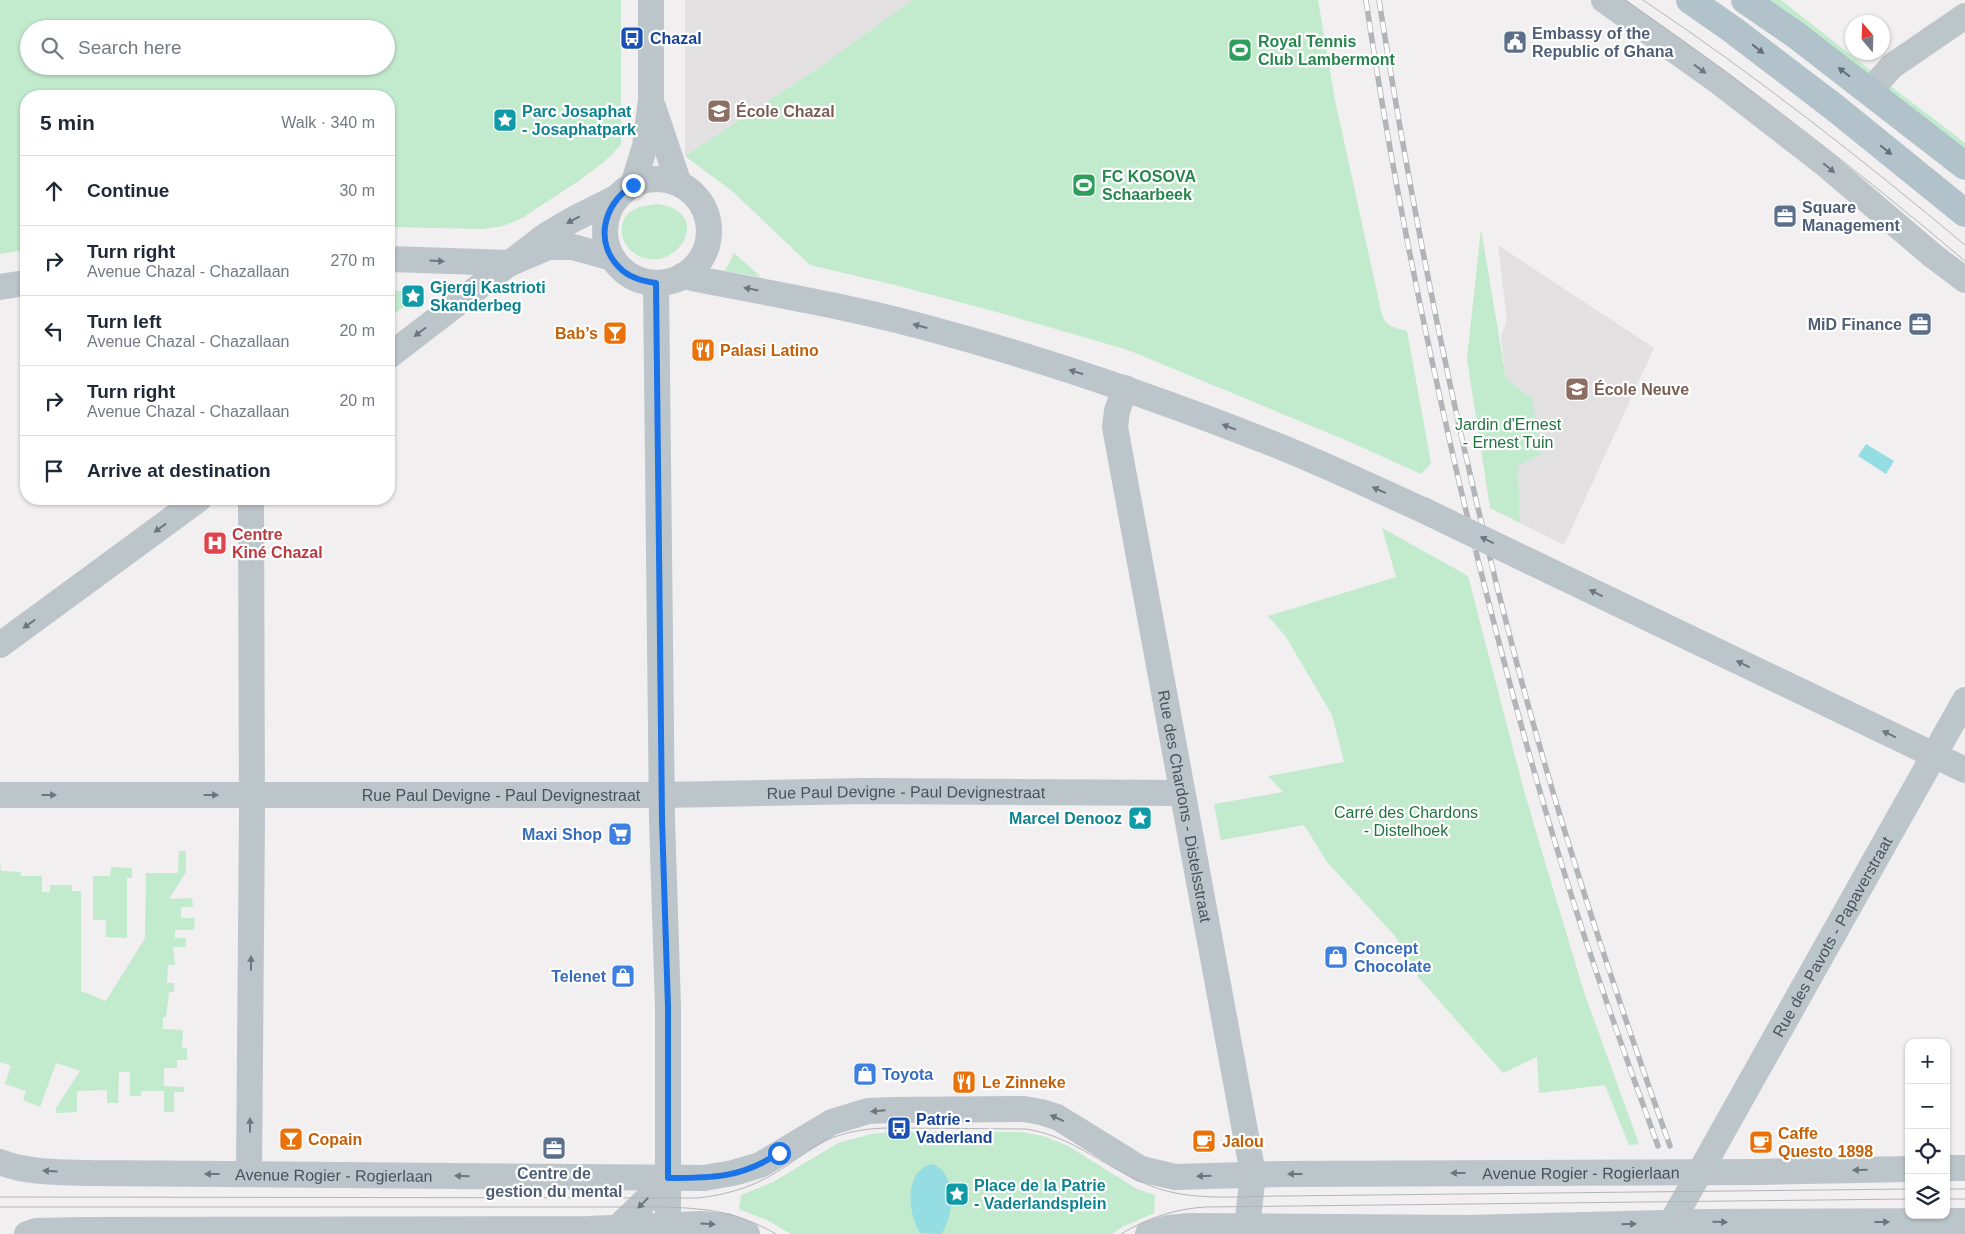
<!DOCTYPE html>
<html lang="en">
<head>
<meta charset="utf-8">
<style>
	body { margin:0; font-family:Helvetica,sans-serif; background:#f2f2f3; color:#1f2937 }
	.controls { position:absolute; right:15px; bottom:15px; display:grid; overflow:hidden; border-radius:10px; box-shadow:0 1px 4px #0004 }
	.controls button { width:45px; height:45px; display:grid; place-items:center; padding:0; border:0; border-bottom:1px solid #e0e1e3; background:#fff; color:#1f2937; font:25px sans-serif }
	.compass { position:absolute; left:1845px; top:15px; width:45px; height:45px; border-radius:50%; background:#fff; box-shadow:0 1px 4px #0004; rotate:341deg }
	.stop { position:absolute; width:15px; height:15px; margin:-11px; border:4px solid #1a73e8; border-radius:50%; background:#fff }
	.stop.end { background:#1a73e8; border-color:#fff; box-shadow:0 1px 5px #0008 }
	.list { margin:0; padding:0; list-style:none }
	h2 { display:flex; justify-content:space-between; align-items:center; height:65px; margin:0; padding:0 20px; font-size:21px }
	h2 small { font-size:16px; font-weight:400; color:#747a83 }
	.list li { display:grid; grid-template-columns:32px 1fr auto; gap:15px; align-items:center; box-sizing:border-box; height:70px; padding:0 20px; border-top:1px solid #e0e1e3 }
	.list b { display:block; font-size:19px; white-space:nowrap }
	.list p { margin:0; font-size:16px; white-space:nowrap; color:#747a83 }
	.list em { font-size:16px; font-style:normal; color:#747a83 }
	.icon { flex:none; width:28px; height:28px; fill:none; stroke:currentColor; stroke-width:2; stroke-linecap:round; stroke-linejoin:round }
	.map { position:relative; flex:none; width:1965px; height:1234px; overflow:hidden }
	.search { position:absolute; background:#fff; box-shadow:0 1px 4px #0004; left:20px; top:20px; width:375px; height:55px; display:flex; align-items:center; gap:12px; box-sizing:border-box; padding:0 18px; border-radius:28px; color:#747a83; font-size:19px }
	.panel { position:absolute; background:#fff; box-shadow:0 1px 4px #0004; left:20px; top:90px; width:375px; height:415px; border-radius:20px }
	.map>svg:first-child { display:block }
	.education { fill:#e2e0e0 }
	.green { fill:#c2eacc; fill-rule:evenodd }
	.water { fill:#93dde3 }
	.lines { fill:none; stroke-linecap:round; stroke-linejoin:round }
	.minor { stroke:#bcc5ca; stroke-width:26 }
	.major { stroke:#b1c2cb; stroke-width:28 }
	.tram { stroke:#b2b5b8; stroke-width:1 }
	.rail-casing { stroke:#b2b5b8; stroke-width:5.5 }
	.rail { stroke:#fff; stroke-width:4; stroke-dasharray:11; stroke-linecap:butt }
	.minor-bridge { stroke:#bcc5ca; stroke-width:26 }
	.oneway { fill:#637076 }
	.oneway2 { fill:#6c767c }
	.route { stroke:#1a73e8; stroke-width:6 }
	.labels { text-anchor:middle; dominant-baseline:central; stroke-width:4.5; stroke-linejoin:round; paint-order:stroke }
	.service-label { font-size:16px; font-weight:bold; fill:#4e5e75; stroke:#fff; text-anchor:start }
	.transit-label { font-size:16px; font-weight:bold; fill:#164399; stroke:#fff; text-anchor:start }
	.leisure-label { font-size:16px; font-weight:bold; fill:#27864d; stroke:#fff; text-anchor:start }
	.culture-label { font-size:16px; font-weight:bold; fill:#0d838f; stroke:#fff; text-anchor:start }
	.education-label { font-size:16px; font-weight:bold; fill:#785e54; stroke:#fff; text-anchor:start }
	.food-label { font-size:16px; font-weight:bold; fill:#c56008; stroke:#fff; text-anchor:start }
	.park-label { font-size:16px; fill:#21743f; stroke:#fff }
	.health-label { font-size:16px; font-weight:bold; fill:#be3a42; stroke:#fff; text-anchor:start }
	.street-label { font-size:16px; fill:#49545a; stroke:#fff }
	.shop-label { font-size:16px; font-weight:bold; fill:#366cbe; stroke:#fff; text-anchor:end }
</style>
</head>
<body>
<div class="map">
<svg width="1965" height="1234" viewBox="0 0 1965 1234">
	<rect width="100%" height="100%" fill="#f1efef"/>
	<g class="education">
		<path d="M685 0H912L821 66 685 156Z"/>
		<path d="M1498 245 1654 348 1564 545 1520 523 1518 466 1532 399 1506 378 1501 337 1507 320Z"/>
	</g>
	<g class="green">
		<path d="M0 0H621V145L604 162 577 182 522 218 503 226 482 229 389 227V96H26V250L0 254ZM29 29H386V66H29Z"/>
		<path d="M912 0H1318L1335 100 1382 315C1388 328 1394 327 1407 331L1431 463 1421 474 1348 441 1128 350 1004 314 895 285 810 265 732 191 685 156 821 66Z"/>
		<path d="M1754 0H1781L1875 74 1866 76Z"/>
		<path d="M1884 81 1965 143V161L1885 99Z"/>
		<path d="M658 204C718 213 673 280 634 253 618 242 617 217 635 209 642 205 651 205 658 204Z"/>
		<path d="M1481 229 1506 378 1532 399 1541 454 1518 466 1520 523 1490 508 1467 359Z"/>
		<path d="M734 253 761 277 725 271Z"/>
		<path d="M389 291H409L412 301 389 318Z"/>
		<path d="M1382 528 1468 576 1523 787 1542 852 1584 992 1639 1144 1629 1145 1605 1085 1539 1093 1537 1057 1503 1073 1419 978 1395 936 1327 862 1304 825 1221 840 1214 804 1283 792 1268 776 1344 762 1332 715 1286 637 1268 616 1396 577Z"/>
		<path d="M179 851H186V872L169 899 192 898 193 907H181V918H195L194 930H175V938H186V947H173L175 965H168L167 983H174V992H169L166 1017 163 1018V1029L183 1030 182 1048H187V1060H177V1068H164V1086L184 1087V1092H174V1112H164V1091H141V1096H130V1072H119L118 1103H107V1090L77 1091V1112L56 1113V1108L80 1071 56 1063 40 1107 23 1100 26 1091 5 1084 11 1066 0 1062V862L1 871 21 872V876H42V892H50V885H72V891H81V991L106 1001 145 938 146 873H178Z"/>
		<path d="M111 867 132 868V878H127V938L106 937V920H93V876H110Z"/>
		<path d="M892 1132H1020L1043 1136 1068 1146 1137 1189 1155 1195 1154 1213 1122 1227 1112 1234H791L769 1221 739 1209 741 1195 773 1182 838 1143 872 1134Z"/>
	</g>
	<g class="water">
		<path d="M1866 444 1894 461 1886 474 1858 456Z"/>
		<path d="M931 1164C957 1170 955 1217 941 1234L920 1233C908 1213 903 1173 931 1164Z"/>
	</g>
	<g class="lines">
		<g class="minor">
			<path d="M1604 0 1719 82 1825 164 1932 255 1965 280"/>
			<path d="M1869 92 1892 66 1965 16"/>
			<path d="M653 107 679 184"/>
			<circle cx="657" cy="231" r="52"/>
			<path d="M633 185 645 146 651 100V0"/>
			<path d="M389 259 511 263 548 247H573L612 258"/>
			<path d="M682 276C762 292 842 305 920 326 1041 358 1160 399 1276 445 1326 465 1374 488 1423 510"/>
			<path d="M656 283 662 820 668 1007V1234"/>
			<path d="M0 287 26 283"/>
			<path d="M389 356 545 236 572 220 616 198"/>
			<path id="s1" d="M1125 388 1117 411 1115 427 1253 1174 1247 1227 1244 1234"/>
			<path d="M1531 562 1965 770"/>
			<path d="M0 645 199 499"/>
			<path id="s2" d="M0 795H662L864 791 1182 793"/>
			<path id="s3" d="M0 1162C26 1173 63 1172 91 1173L704 1178 733 1173 760 1165 832 1122 868 1111 892 1110 1024 1109 1041 1112 1057 1117 1141 1169 1175 1177 1283 1174 1758 1172 1909 1169"/>
			<path d="M1946 1168H1965"/>
			<path d="M249 1174 252 815 251 499"/>
			<path d="M27 1234 36 1231 83 1230 588 1229 700 1224 726 1226 747 1234"/>
			<path d="M613 1234 618 1227 669 1178"/>
			<path d="M1148 1234 1168 1228 1190 1226 1467 1228 1705 1222 1965 1221"/>
			<path id="s4" d="M1665 1234 1965 700"/>
		</g>
		<g class="major">
			<path d="M1690 0 1733 30 1834 107 1965 213"/>
			<path d="M1745 0 1796 35 1965 166"/>
		</g>
		<g class="tram">
			<path d="M1625 0C1743 81 1856 169 1965 261"/>
			<path d="M1643 0C1755 75 1862 159 1965 245"/>
			<path d="M1946 1189H1965"/>
			<path d="M0 1197 697 1198C717 1196 738 1191 756 1183 781 1172 801 1154 825 1141 846 1131 869 1128 892 1128L1026 1129C1073 1136 1107 1169 1151 1186 1192 1202 1240 1196 1284 1196L1909 1189"/>
			<path d="M1946 1199H1965"/>
			<path d="M0 1207H668C711 1209 737 1212 776 1234"/>
			<path d="M1121 1234C1147 1218 1175 1209 1205 1207L1909 1199"/>
		</g>
		<g class="rail-casing">
			<g id="rail">
				<path d="M1366 0C1389 159 1421 317 1457 473 1494 630 1535 785 1585 938 1608 1008 1633 1077 1658 1146"/>
				<path d="M1379 0C1414 224 1459 445 1517 664 1560 827 1613 987 1670 1146"/>
			</g>
		</g>
		<use href="#rail" class="rail"/>
		<path class="minor-bridge" d="M1423 510 1531 562"/>
	</g>
	<defs><path id="oneway-solid" d="M-6-.8H1V-3.2L6.5 0L1 3.2V.8H-6Z" transform="scale(1.25)"/></defs>
	<g class="oneway">
		<use href="#oneway-solid" transform="translate(1758 49) rotate(38)"/>
		<use href="#oneway-solid" transform="translate(1844 72) rotate(-142)"/>
		<use href="#oneway-solid" transform="translate(1886 150) rotate(39)"/>
	</g>
	<g class="oneway2">
		<use href="#oneway-solid" transform="translate(1700 69) rotate(36)"/>
		<use href="#oneway-solid" transform="translate(1829 168) rotate(40)"/>
		<use href="#oneway-solid" transform="translate(573 220) rotate(152)"/>
		<use href="#oneway-solid" transform="translate(437 261) rotate(3)"/>
		<use href="#oneway-solid" transform="translate(751 289) rotate(-169)"/>
		<use href="#oneway-solid" transform="translate(920 326) rotate(-165)"/>
		<use href="#oneway-solid" transform="translate(420 332) rotate(143)"/>
		<use href="#oneway-solid" transform="translate(1076 372) rotate(-163)"/>
		<use href="#oneway-solid" transform="translate(1229 427) rotate(-159)"/>
		<use href="#oneway-solid" transform="translate(1379 490) rotate(-156)"/>
		<use href="#oneway-solid" transform="translate(160 528) rotate(144)"/>
		<use href="#oneway-solid" transform="translate(1487 540) rotate(-154)"/>
		<use href="#oneway-solid" transform="translate(1596 593) rotate(-154)"/>
		<use href="#oneway-solid" transform="translate(29 624) rotate(144)"/>
		<use href="#oneway-solid" transform="translate(1743 664) rotate(-154)"/>
		<use href="#oneway-solid" transform="translate(1889 734) rotate(-154)"/>
		<use href="#oneway-solid" transform="translate(49 795)"/>
		<use href="#oneway-solid" transform="translate(211 795)"/>
		<use href="#oneway-solid" transform="translate(251 963) rotate(-90)"/>
		<use href="#oneway-solid" transform="translate(878 1111) rotate(175)"/>
		<use href="#oneway-solid" transform="translate(1057 1118) rotate(-156)"/>
		<use href="#oneway-solid" transform="translate(250 1125) rotate(-90)"/>
		<use href="#oneway-solid" transform="translate(1860 1170) rotate(179)"/>
		<use href="#oneway-solid" transform="translate(50 1171) rotate(-176)"/>
		<use href="#oneway-solid" transform="translate(1458 1173) rotate(180)"/>
		<use href="#oneway-solid" transform="translate(212 1174) rotate(-180)"/>
		<use href="#oneway-solid" transform="translate(1295 1174) rotate(180)"/>
		<use href="#oneway-solid" transform="translate(462 1176) rotate(-179)"/>
		<use href="#oneway-solid" transform="translate(1204 1176) rotate(178)"/>
		<use href="#oneway-solid" transform="translate(643 1203) rotate(135)"/>
		<use href="#oneway-solid" transform="translate(1720 1222) rotate(2)"/>
		<use href="#oneway-solid" transform="translate(1882 1222)"/>
		<use href="#oneway-solid" transform="translate(708 1224) rotate(4)"/>
		<use href="#oneway-solid" transform="translate(1629 1224) rotate(-2)"/>
	</g>
	<g class="lines">
		<path class="route" d="M633 185C602 205 593 245 623 271 633 279 644 281 656 283L662 820 668 1007V1178C713 1178 741 1178 779 1153"/>
	</g>
	<defs>
		<g id="bus-square" transform="scale(1.25)"><rect x="-9" y="-9" width="18" height="18" rx="4" fill="#1a4fb4" stroke="#fff"/><path d="M-5-6H5V4H4V6H2V4H-2V6H-4V4H-5ZM-3.5-4V0h7V-4ZM-3.5 1.2v1.5H-2V1.2ZM2 1.2v1.5H3.5V1.2Z" fill="#fff"/></g>
		<g id="civic-square" transform="scale(1.25)"><rect x="-9" y="-9" width="18" height="18" rx="4" fill="#5c6f8a" stroke="#fff"/><path d="M-.6-6.5H3V-4.5H.6V-3L4-1V1h2V6H-6V1h2V-1L-.6-3ZM-1.2 2.5V6h2.4V2.5Z" fill="#fff"/></g>
		<g id="stadium-square" transform="scale(1.25)"><rect x="-9" y="-9" width="18" height="18" rx="4" fill="#2e9e5b" stroke="#fff"/><path d="M0-5a6.5 5 0 1 0 0 10a6.5 5 0 1 0 0-10ZM-3.5-1.8h7v3.6h-7Z" fill="#fff"/></g>
		<g id="school-square" transform="scale(1.25)"><rect x="-9" y="-9" width="18" height="18" rx="4" fill="#8d6e63" stroke="#fff"/><path d="M0-5L7-2L0 1L-7-2ZM-4 1L0 2.5L4 1V4Q0 6-4 4Z" fill="#fff"/></g>
		<g id="sight-square" transform="scale(1.25)"><rect x="-9" y="-9" width="18" height="18" rx="4" fill="#0f9aa8" stroke="#fff"/><path d="M0-6L1.8-2.2L6-1.7L2.9 1.2L3.7 5.4L0 3.3L-3.7 5.4L-2.9 1.2L-6-1.7L-1.8-2.2Z" fill="#fff"/></g>
		<g id="office-square" transform="scale(1.25)"><rect x="-9" y="-9" width="18" height="18" rx="4" fill="#5c6f8a" stroke="#fff"/><path d="M-6-3h4V-5.5h4V-3h4V5H-6ZM-1-4.5V-3h2v-1.5ZM-6 0V1H6V0Z" fill="#fff"/></g>
		<g id="bar-square" transform="scale(1.25)"><rect x="-9" y="-9" width="18" height="18" rx="4" fill="#e8710a" stroke="#fff"/><path d="M-6-5H6L.8 .8V4.5H3.5V6h-7V4.5H-.8V.8Z" fill="#fff"/></g>
		<g id="restaurant-square" transform="scale(1.25)"><rect x="-9" y="-9" width="18" height="18" rx="4" fill="#e8710a" stroke="#fff"/><path d="M-5-6h1v4h1v-4h1v4h1v-4h1v5L-1.5 .5V6h-2V.5L-5-1ZM5-6V6H3V1.5H1.5Q1.5-4 5-6Z" fill="#fff"/></g>
		<g id="hospital-square" transform="scale(1.25)"><rect x="-9" y="-9" width="18" height="18" rx="4" fill="#e0444e" stroke="#fff"/><path d="M-5-5h3v3.5h4V-5h3V5h-3V1.5h-4V5h-3Z" fill="#fff"/></g>
		<g id="supermarket-square" transform="scale(1.25)"><rect x="-9" y="-9" width="18" height="18" rx="4" fill="#3f7fe0" stroke="#fff"/><path d="M-6-5.5h2.5l.6 2H6L4.5 2H-2.5L-4.4-4H-6ZM-1.5 3.2a1.3 1.3 0 1 0 .1 0ZM3 3.2a1.3 1.3 0 1 0 .1 0Z" fill="#fff"/></g>
		<g id="shop-square" transform="scale(1.25)"><rect x="-9" y="-9" width="18" height="18" rx="4" fill="#3f7fe0" stroke="#fff"/><path d="M-5-2.5h2.3a2.7 3.5 0 0 1 5.4 0H5L5.5 6h-11ZM-1.5-2.5h3a1.5 2.3 0 0 0-3 0Z" fill="#fff"/></g>
		<g id="cafe-square" transform="scale(1.25)"><rect x="-9" y="-9" width="18" height="18" rx="4" fill="#e8710a" stroke="#fff"/><path d="M-5.5-4.5H6V0H3Q3 3.5 0 3.5H-2.5Q-5.5 3.5-5.5 0ZM3-3.2v2h1.7v-2ZM-6 4.5H4V6H-6Z" fill="#fff"/></g>
	</defs>
	<g fill-rule="evenodd">
		<use href="#bus-square" x="632" y="38"/>
		<use href="#civic-square" x="1515" y="42"/>
		<use href="#stadium-square" x="1240" y="50"/>
		<use href="#school-square" x="719" y="111"/>
		<use href="#sight-square" x="505" y="120"/>
		<use href="#stadium-square" x="1084" y="185"/>
		<use href="#office-square" x="1785" y="216"/>
		<use href="#sight-square" x="413" y="296"/>
		<use href="#office-square" x="1920" y="324"/>
		<use href="#bar-square" x="615" y="333"/>
		<use href="#restaurant-square" x="703" y="350"/>
		<use href="#school-square" x="1577" y="389"/>
		<use href="#hospital-square" x="215" y="543"/>
		<use href="#sight-square" x="1140" y="818"/>
		<use href="#supermarket-square" x="620" y="834"/>
		<use href="#shop-square" x="1336" y="957"/>
		<use href="#shop-square" x="623" y="976"/>
		<use href="#shop-square" x="865" y="1074"/>
		<use href="#restaurant-square" x="964" y="1082"/>
		<use href="#bus-square" x="899" y="1128"/>
		<use href="#bar-square" x="291" y="1139"/>
		<use href="#cafe-square" x="1204" y="1141"/>
		<use href="#cafe-square" x="1761" y="1142"/>
		<use href="#office-square" x="554" y="1148"/>
		<use href="#sight-square" x="957" y="1194"/>
	</g>
	<g class="labels">
		<g class="service-label">
			<text x="1532" y="33">Embassy of the<tspan x="1532" dy="18">Republic of Ghana</tspan></text>
			<text x="1802" y="207">Square<tspan x="1802" dy="18">Management</tspan></text>
			<text x="1902" y="324" text-anchor="end">MiD Finance</text>
			<text x="554" y="1173" text-anchor="middle">Centre de<tspan x="554" dy="18">gestion du mental</tspan></text>
		</g>
		<g class="transit-label">
			<text x="650" y="38">Chazal</text>
			<text x="916" y="1119">Patrie -<tspan x="916" dy="18">Vaderland</tspan></text>
		</g>
		<g class="leisure-label">
			<text x="1258" y="41">Royal Tennis<tspan x="1258" dy="18">Club Lambermont</tspan></text>
			<text x="1102" y="176">FC KOSOVA<tspan x="1102" dy="18">Schaarbeek</tspan></text>
		</g>
		<g class="culture-label">
			<text x="522" y="111">Parc Josaphat<tspan x="522" dy="18">- Josaphatpark</tspan></text>
			<text x="430" y="287">Gjergj Kastrioti<tspan x="430" dy="18">Skanderbeg</tspan></text>
			<text x="1122" y="818" text-anchor="end">Marcel Denooz</text>
			<text x="974" y="1185">Place de la Patrie<tspan x="974" dy="18">- Vaderlandsplein</tspan></text>
		</g>
		<g class="education-label">
			<text x="736" y="111">École Chazal</text>
			<text x="1594" y="389">École Neuve</text>
		</g>
		<g class="food-label">
			<text x="598" y="333" text-anchor="end">Bab’s</text>
			<text x="720" y="350">Palasi Latino</text>
			<text x="982" y="1082">Le Zinneke</text>
			<text x="1778" y="1133">Caffe<tspan x="1778" dy="18">Questo 1898</tspan></text>
			<text x="308" y="1139">Copain</text>
			<text x="1222" y="1141">Jalou</text>
		</g>
		<g class="park-label">
			<text x="1508" y="424">Jardin d'Ernest<tspan x="1508" dy="18">- Ernest Tuin</tspan></text>
			<text x="1406" y="812">Carré des Chardons<tspan x="1406" dy="18">- Distelhoek</tspan></text>
		</g>
		<g class="health-label">
			<text x="232" y="534">Centre<tspan x="232" dy="18">Kiné Chazal</tspan></text>
		</g>
		<g class="street-label">
			<text stroke="none"><textPath href="#s2" startOffset="906">Rue Paul Devigne - Paul Devignestraat</textPath></text>
			<text stroke="none"><textPath href="#s2" startOffset="501">Rue Paul Devigne - Paul Devignestraat</textPath></text>
			<text stroke="none"><textPath href="#s1" startOffset="426">Rue des Chardons - Distelsstraat</textPath></text>
			<text stroke="none"><textPath href="#s4" startOffset="341">Rue des Pavots - Papaverstraat</textPath></text>
			<text stroke="none"><textPath href="#s3" startOffset="1614">Avenue Rogier - Rogierlaan</textPath></text>
			<text stroke="none"><textPath href="#s3" startOffset="335">Avenue Rogier - Rogierlaan</textPath></text>
		</g>
		<g class="shop-label">
			<text x="602" y="834">Maxi Shop</text>
			<text x="1354" y="948" text-anchor="start">Concept<tspan x="1354" dy="18">Chocolate</tspan></text>
			<text x="606" y="976">Telenet</text>
			<text x="882" y="1074" text-anchor="start">Toyota</text>
		</g>
	</g>
</svg>
<div class="controls">
<button>+</button>
<button>−</button>
<button><svg class="icon" aria-label="locate" viewBox="0 0 24 24"><circle cx="12" cy="12" r="6"/><path d="M12 2v4M12 18v4M2 12h4M18 12h4"/></svg></button>
<button><svg class="icon" aria-label="layers" viewBox="0 0 24 24"><path d="M12 4l9 5-9 5-9-5zM3 14l9 5 9-5"/></svg></button>
</div>
<svg class="compass" viewBox="-18 -18 36 36"><path d="M0-13l5 13h-10z" fill="#e53935"/><path d="M0 13l5-13h-10z" fill="#747a83"/></svg>
<div class="stop" style="left:779px;top:1153px"></div>
<div class="stop end" style="left:633px;top:185px"></div>
<div class="search"><svg class="icon" aria-label="search" viewBox="0 0 24 24"><circle cx="10" cy="10" r="6"/><path d="M15 15l6 6"/></svg>Search here</div>
<section class="panel">
<h2>5 min<small>Walk · 340 m</small></h2>
<ul class="list">
<li><svg class="icon" aria-label="ahead" viewBox="0 0 24 24"><path d="M12 20V5M6 11l6-6 6 6"/></svg><div><b>Continue</b></div><em>30 m</em></li>
<li><svg class="icon" aria-label="right" viewBox="0 0 24 24"><path d="M7 20v-9h11M14 6l5 5-5 5"/></svg><div><b>Turn right</b><p>Avenue Chazal - Chazallaan</p></div><em>270 m</em></li>
<li><svg class="icon" aria-label="left" viewBox="0 0 24 24"><path d="M17 20v-9H6M10 6l-5 5 5 5"/></svg><div><b>Turn left</b><p>Avenue Chazal - Chazallaan</p></div><em>20 m</em></li>
<li><svg class="icon" aria-label="right" viewBox="0 0 24 24"><path d="M7 20v-9h11M14 6l5 5-5 5"/></svg><div><b>Turn right</b><p>Avenue Chazal - Chazallaan</p></div><em>20 m</em></li>
<li><svg class="icon" aria-label="arrive" viewBox="0 0 24 24"><path d="M6 21V4h12l-3 4 3 4H6"/></svg><div><b>Arrive at destination</b></div></li>
</ul>
</section>
</div>
</body>
</html>
